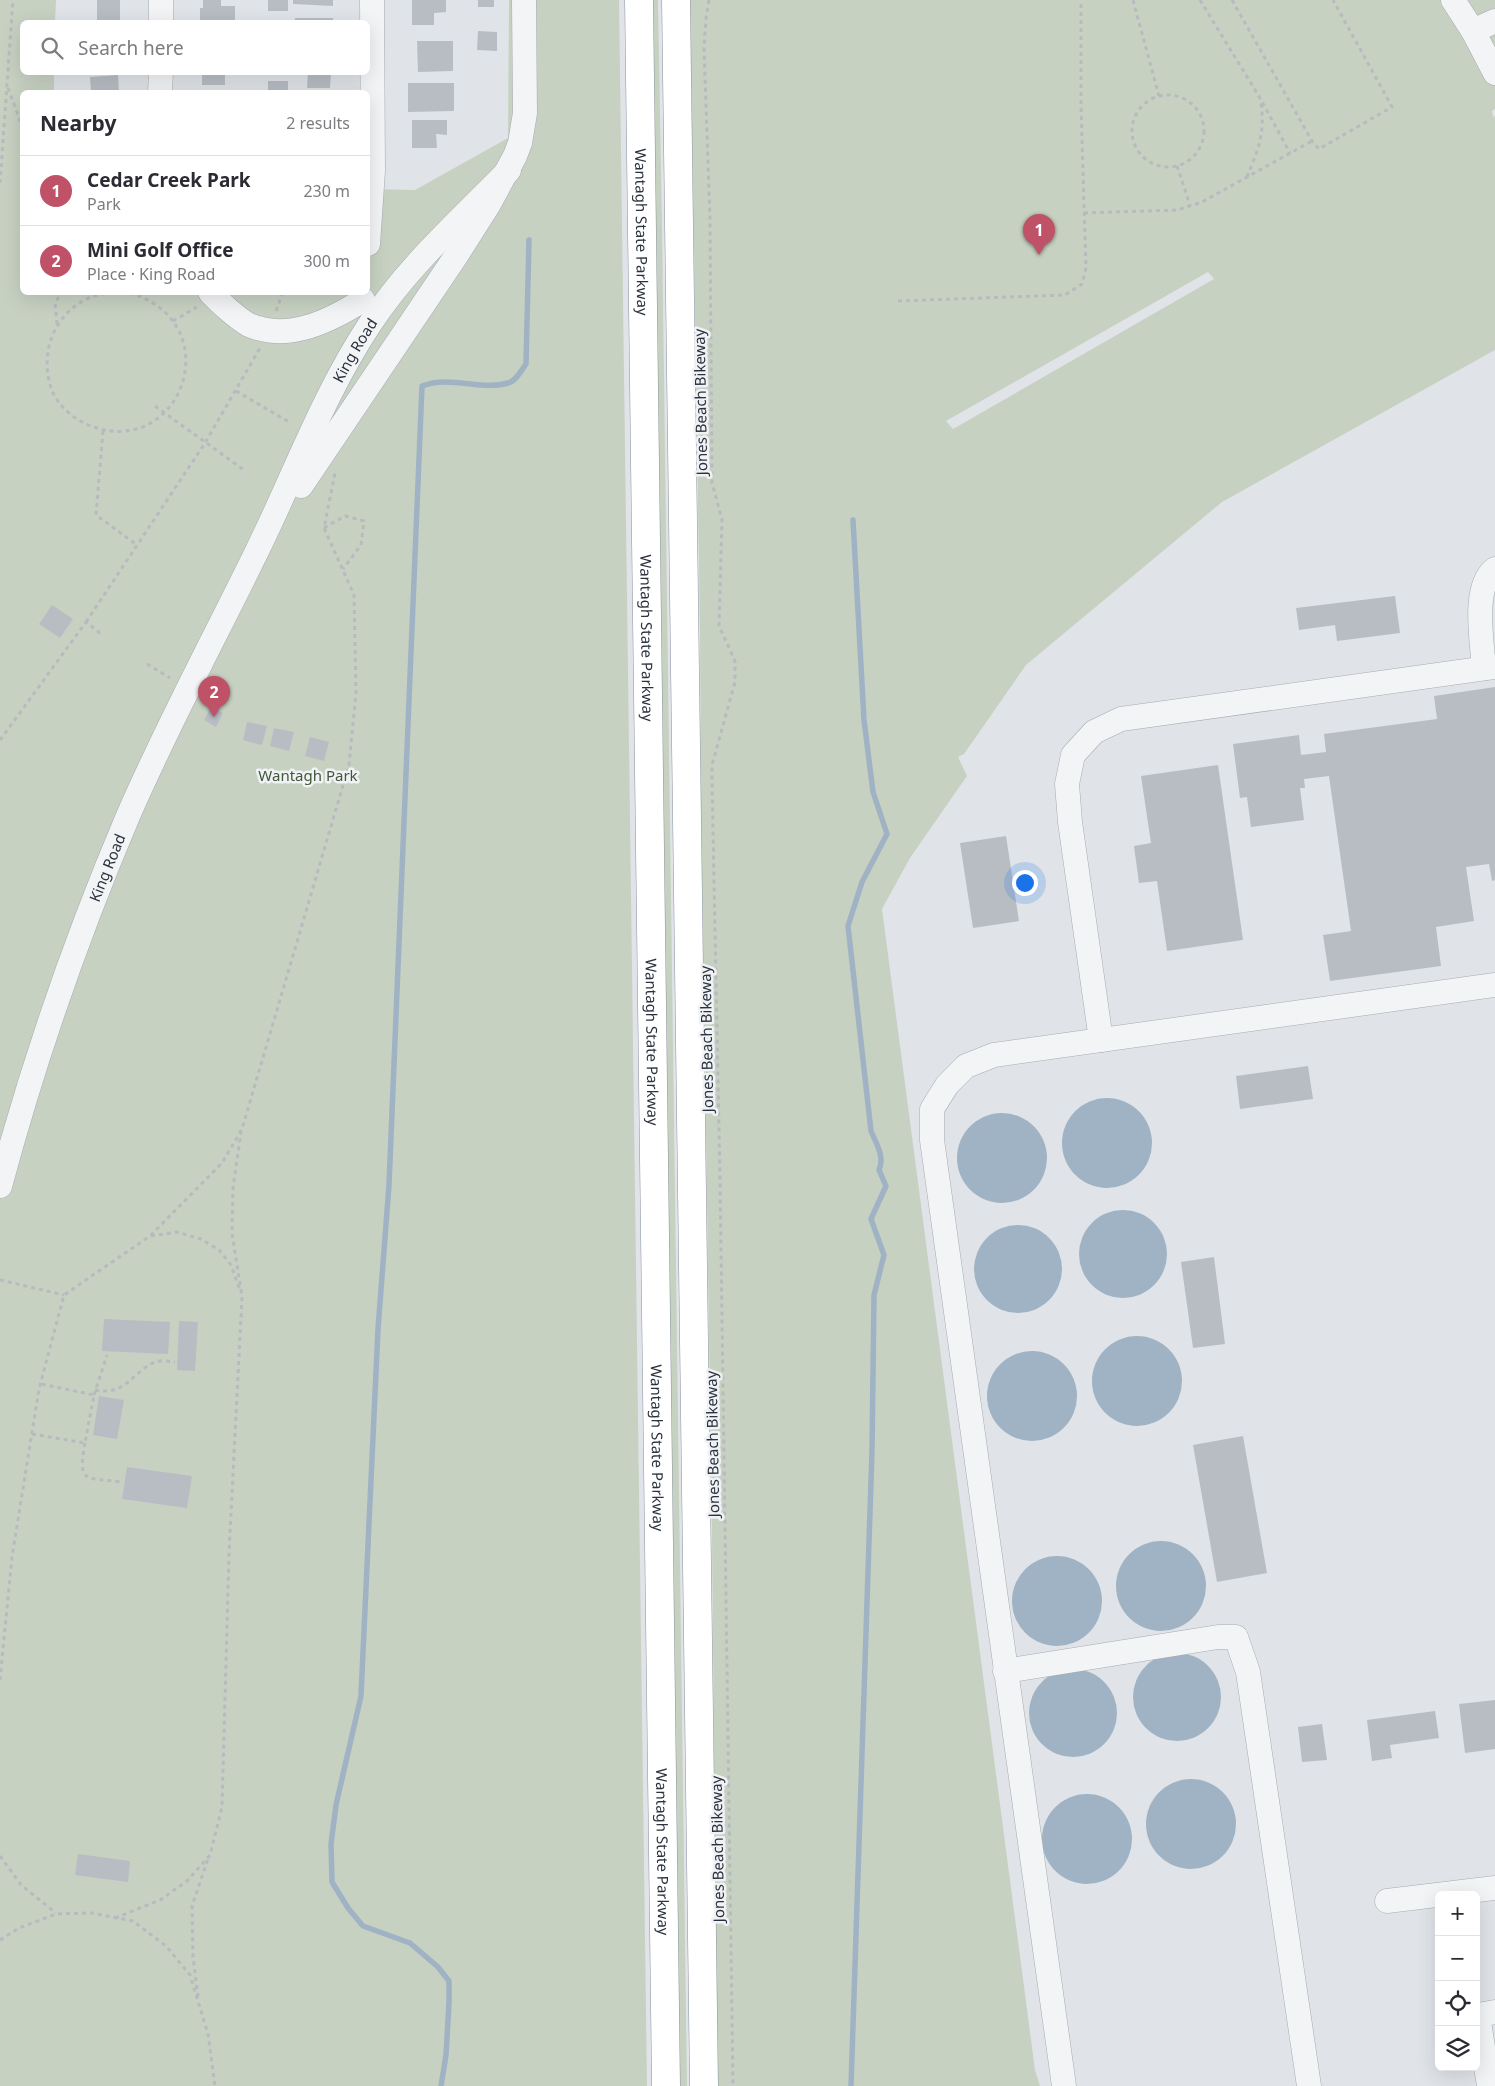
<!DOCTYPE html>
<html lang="en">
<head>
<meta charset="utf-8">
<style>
	body { margin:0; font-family:"Noto Sans",sans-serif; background:#f7f7f7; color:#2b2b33 }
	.controls { position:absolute; right:15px; bottom:15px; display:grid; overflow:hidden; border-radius:8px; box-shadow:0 5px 20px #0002 }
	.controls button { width:45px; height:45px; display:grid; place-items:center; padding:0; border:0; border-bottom:1px solid #e1e1e2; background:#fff; color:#2b2b33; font:25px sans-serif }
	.you { position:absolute; left:1024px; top:882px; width:18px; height:18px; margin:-12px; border:4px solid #fff; border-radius:50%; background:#1a73e8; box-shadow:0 0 0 8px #1a73e833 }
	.badge { display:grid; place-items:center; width:32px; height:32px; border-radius:50%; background:#c05268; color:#fff; font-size:16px; font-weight:700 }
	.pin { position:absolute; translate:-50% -41px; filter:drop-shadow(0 1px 2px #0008) }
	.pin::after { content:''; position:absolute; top:26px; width:18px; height:15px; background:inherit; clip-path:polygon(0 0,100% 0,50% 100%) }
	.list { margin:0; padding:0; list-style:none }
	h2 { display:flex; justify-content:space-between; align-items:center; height:65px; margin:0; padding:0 20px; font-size:21px }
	h2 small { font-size:16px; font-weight:400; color:#7c7c81 }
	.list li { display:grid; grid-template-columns:32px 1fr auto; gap:15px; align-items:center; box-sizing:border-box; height:70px; padding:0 20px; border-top:1px solid #e1e1e2 }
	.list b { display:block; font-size:19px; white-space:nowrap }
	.list p { margin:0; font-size:16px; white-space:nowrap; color:#7c7c81 }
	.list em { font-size:16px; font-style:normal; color:#7c7c81 }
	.icon { flex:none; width:28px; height:28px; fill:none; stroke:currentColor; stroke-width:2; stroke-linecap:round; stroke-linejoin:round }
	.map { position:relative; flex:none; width:1495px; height:2086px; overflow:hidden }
	.search { position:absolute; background:#fff; box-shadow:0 5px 20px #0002; left:20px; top:20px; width:350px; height:55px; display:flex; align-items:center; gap:12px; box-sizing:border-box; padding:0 18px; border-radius:8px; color:#7c7c81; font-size:19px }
	.panel { position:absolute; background:#fff; box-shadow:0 5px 20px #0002; left:20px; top:90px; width:350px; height:205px; border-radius:8px }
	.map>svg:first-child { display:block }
	.green { fill:#c7d1c2; fill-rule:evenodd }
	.water { fill:#9fb3c4 }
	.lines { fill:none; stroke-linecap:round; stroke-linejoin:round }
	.stream { stroke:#9fb3c4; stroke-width:5.5 }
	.building { fill:#b8bdc4 }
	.minor-casing { stroke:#a6abb1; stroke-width:25 }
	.highway-casing { stroke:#89929d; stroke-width:29 }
	.path { stroke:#b7babe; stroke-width:3; stroke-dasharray:4 4; stroke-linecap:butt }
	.minor { stroke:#f3f4f6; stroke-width:24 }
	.highway { stroke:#fff; stroke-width:28 }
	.labels { text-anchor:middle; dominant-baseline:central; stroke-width:5; stroke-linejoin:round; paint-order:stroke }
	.street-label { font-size:15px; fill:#2b323d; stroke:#f0f2f5 }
	.park-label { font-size:15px; fill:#415839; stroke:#f0f2f5 }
</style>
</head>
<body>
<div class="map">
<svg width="1495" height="2086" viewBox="0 0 1495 2086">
	<rect width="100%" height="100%" fill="#e0e4e8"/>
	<g class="green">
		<path d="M0 0H56L55 22H22V72L54 73V92H22V292H368V189L415 190 508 138 509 0H619L647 2086H0Z"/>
		<path d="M651 0H658L662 226 687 2086H677Z"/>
		<path d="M690 0H1495V109L1492 111 1493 117 1495 116V350L1222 502 1026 665 964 754 958 757 967 776 910 858 882 909 1035 2070 1040 2086H717L712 1535 701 803 700 630ZM1208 272 1214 279 953 429 946 421Z"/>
	</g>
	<g class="water">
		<circle cx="1107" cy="1143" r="45"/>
		<circle cx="1002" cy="1158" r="45"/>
		<circle cx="1123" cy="1254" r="44"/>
		<circle cx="1018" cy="1269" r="44"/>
		<circle cx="1137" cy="1381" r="45"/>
		<circle cx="1032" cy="1396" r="45"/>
		<circle cx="1161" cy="1586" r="45"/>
		<circle cx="1057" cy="1601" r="45"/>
		<circle cx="1177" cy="1697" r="44"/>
		<circle cx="1073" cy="1713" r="44"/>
		<circle cx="1191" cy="1824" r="45"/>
		<circle cx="1087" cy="1839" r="45"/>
	</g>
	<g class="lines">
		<g class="stream">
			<path d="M441 2086 446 2055 449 2003V1981L438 1967 410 1943 363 1926 348 1908 332 1882 331 1844 336 1805 361 1696 378 1329 389 1185 422 386C450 375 482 391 508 383 516 381 521 371 526 364L529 240"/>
			<path d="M851 2086 872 1451 874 1295 884 1255 871 1219 886 1186 879 1170C885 1157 876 1143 871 1131L848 926 862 882 887 834 873 792 864 720 853 520"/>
		</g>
	</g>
	<g class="building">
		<rect x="97" y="0" width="23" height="22"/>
		<path d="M203 0H221V6H235V22H200V8H203Z"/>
		<rect x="268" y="0" width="20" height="11"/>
		<path d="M293 0H333V6L293 4Z"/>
		<path d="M412 0H446V12L434 13V25H412Z"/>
		<rect x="478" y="0" width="16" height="7"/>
		<rect x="295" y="18" width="38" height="4"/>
		<path d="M478 31 497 32V51L477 50Z"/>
		<path d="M417 41H453V71L418 72Z"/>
		<rect x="202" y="72" width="23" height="13"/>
		<path d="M308 72H331L330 88H307Z"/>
		<path d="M118 75 119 92H91L90 77Z"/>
		<rect x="268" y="81" width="20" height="11"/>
		<path d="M408 83H454V111L408 112Z"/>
		<path d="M412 120H447V135L436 134 437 148H412Z"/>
		<path d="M1395 596 1400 633 1337 641 1335 625 1299 630 1296 608Z"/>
		<path d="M52 605 73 619 60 638 39 624Z"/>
		<path d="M1495 687V880L1492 881 1489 864 1466 867 1474 921 1436 927 1441 966 1330 981 1323 935 1351 931 1329 776 1304 779 1305 788H1300L1304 820 1251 827 1247 797 1240 798 1233 744 1299 735 1301 755 1326 752 1324 734 1437 719 1434 696Z"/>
		<path d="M211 707 223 713 216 727 204 720Z"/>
		<path d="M247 722 267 726 262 745 243 740Z"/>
		<path d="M274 728 294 732 289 751 270 746Z"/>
		<path d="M310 737 329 742 324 761 305 756Z"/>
		<path d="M1218 765 1243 940 1167 951 1157 881 1139 883 1134 846 1151 843 1141 776Z"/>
		<path d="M1006 836 1019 921 973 928 960 843Z"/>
		<path d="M1308 1066 1313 1099 1240 1109 1236 1076Z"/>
		<path d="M1214 1257 1225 1344 1193 1348 1181 1262Z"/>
		<path d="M104 1319 170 1322 168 1354 102 1351Z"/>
		<path d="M179 1321 198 1322 195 1371 177 1370Z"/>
		<path d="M99 1396 124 1400 117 1439 93 1435Z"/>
		<path d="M1243 1436 1267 1573 1217 1582 1193 1445Z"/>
		<path d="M127 1467 192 1476 187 1508 122 1499Z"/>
		<path d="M1495 1700V1749L1465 1753 1459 1704Z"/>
		<path d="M1435 1711 1439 1738 1390 1745 1392 1758 1372 1761 1367 1720Z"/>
		<path d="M1322 1724 1327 1760 1302 1762 1298 1727Z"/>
		<path d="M78 1854 130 1861 128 1882 75 1875Z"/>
	</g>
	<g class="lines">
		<g class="minor-casing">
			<g id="minor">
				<path d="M1453 0 1473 31 1495 73"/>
				<path d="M161 22V0"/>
				<path d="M1473 31 1495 21"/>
				<path d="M160 92 161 72"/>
				<path d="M368 244 373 171 372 0"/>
				<path d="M210 292C219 302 238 319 249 325 288 342 330 321 363 300"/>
				<path d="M301 486 456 256 489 204 515 156 520 143 525 113 524 0"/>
				<path d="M1484 668C1482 642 1472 586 1495 569"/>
				<path d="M1101 1040 1070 822 1067 784 1073 755 1094 732 1121 719 1495 667"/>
				<path id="s1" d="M0 1186C34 1060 77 936 128 816 167 726 214 639 257 551 294 476 323 395 370 324 407 267 461 219 509 170"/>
				<path d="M1005 1671 1218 1637H1236L1248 1672 1309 2086"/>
				<path d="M1387 1901 1495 1888"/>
				<path d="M1064 2086 932 1140V1109L947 1085 966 1066 994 1055 1495 985"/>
				<path d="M1489 2086 1478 2015 1495 2012"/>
			</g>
		</g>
		<g class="highway-casing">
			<g id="highway">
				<path id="s2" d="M639 0 666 2086"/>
				<path d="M676 0 704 2086"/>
			</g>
		</g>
		<g class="path">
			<path d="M709 0 706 18 704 48 710 219 712 483 722 519 719 626 735 661V682L712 765V779L720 1179 733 2086"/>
			<path d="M1133 0 1159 96"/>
			<path d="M1200 0 1260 98 1290 153"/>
			<path d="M1232 0 1312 141 1319 149 1392 107 1333 0"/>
			<path d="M8 88 22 126"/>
			<circle cx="1168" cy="131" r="36"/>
			<path d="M1177 166 1190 205"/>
			<path d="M1247 177C1259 147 1265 134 1261 102"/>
			<path d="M0 183 13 0"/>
			<path d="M1084 213 1177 210 1202 202 1312 141"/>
			<path d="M113 292C106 294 98 294 91 297 55 312 39 351 51 388 57 405 74 420 91 426 178 459 228 332 139 296 132 293 123 293 116 292"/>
			<path d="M898 301 1065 295 1082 284 1086 268 1081 106V0"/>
			<path d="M276 311 283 292"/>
			<path d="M173 321 197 307"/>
			<path d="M57 324 55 303 62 292"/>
			<path d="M236 391 289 422"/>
			<path d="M155 406 244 470"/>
			<path d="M103 431 96 515 137 545"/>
			<path d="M324 528 345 516 364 521 361 545 343 569"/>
			<path d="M86 622 205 443 260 348"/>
			<path d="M147 664 170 678"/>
			<path d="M0 740 86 622 101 634"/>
			<path d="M151 1236 177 1232 201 1239 219 1250 231 1265 239 1288"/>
			<path d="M0 1280 64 1295"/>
			<path d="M95 1390C126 1396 131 1373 155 1362 160 1360 169 1361 175 1362"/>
			<path d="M94 1395 107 1355"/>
			<path d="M32 1434 85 1443 94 1395 41 1384"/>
			<path d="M85 1443C78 1484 84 1477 121 1482"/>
			<path d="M0 1680 12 1557 39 1389 64 1295 150 1236 222 1163 242 1129 349 765 356 693 354 595 324 528 335 473"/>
			<path d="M0 1856 21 1885 56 1913"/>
			<path d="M115 1918 160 1900 187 1881 210 1855 222 1807 229 1553 242 1297 232 1233 233 1188 241 1132"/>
			<path d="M0 1940 19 1928 56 1914 92 1913 133 1921 166 1946 190 1975 208 2034 215 2086"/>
			<path d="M198 1997 193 1957 192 1906 208 1859"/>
		</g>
		<use href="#minor" class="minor"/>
		<use href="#highway" class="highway"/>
	</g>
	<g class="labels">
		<g class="street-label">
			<text stroke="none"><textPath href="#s2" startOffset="232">Wantagh State Parkway</textPath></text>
			<text stroke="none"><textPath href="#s1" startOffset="910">King Road</textPath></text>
			<text transform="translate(700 402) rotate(-91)">Jones Beach Bikeway</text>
			<text stroke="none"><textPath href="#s2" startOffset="638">Wantagh State Parkway</textPath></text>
			<text stroke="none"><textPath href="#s1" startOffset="336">King Road</textPath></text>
			<text transform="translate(706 1039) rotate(-91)">Jones Beach Bikeway</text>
			<text stroke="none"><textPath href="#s2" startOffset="1042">Wantagh State Parkway</textPath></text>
			<text transform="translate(712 1444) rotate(-91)">Jones Beach Bikeway</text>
			<text stroke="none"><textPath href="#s2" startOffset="1448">Wantagh State Parkway</textPath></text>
			<text transform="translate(717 1849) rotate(-91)">Jones Beach Bikeway</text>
			<text stroke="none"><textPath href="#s2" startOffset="1852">Wantagh State Parkway</textPath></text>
		</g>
		<g class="park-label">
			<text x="308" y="775">Wantagh Park</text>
		</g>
	</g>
</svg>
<div class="controls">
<button>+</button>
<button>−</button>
<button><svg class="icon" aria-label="locate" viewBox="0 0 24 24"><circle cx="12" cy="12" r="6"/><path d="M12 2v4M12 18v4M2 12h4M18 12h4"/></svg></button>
<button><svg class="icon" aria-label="layers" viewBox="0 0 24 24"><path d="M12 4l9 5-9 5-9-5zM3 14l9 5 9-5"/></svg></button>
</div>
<div class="you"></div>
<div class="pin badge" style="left:1039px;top:255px">1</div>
<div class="pin badge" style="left:214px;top:717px">2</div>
<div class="search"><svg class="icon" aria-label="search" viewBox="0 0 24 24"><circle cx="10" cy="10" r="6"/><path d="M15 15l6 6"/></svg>Search here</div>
<section class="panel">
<h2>Nearby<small>2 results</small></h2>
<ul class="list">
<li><span class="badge">1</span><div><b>Cedar Creek Park</b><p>Park</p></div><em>230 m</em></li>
<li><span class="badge">2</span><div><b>Mini Golf Office</b><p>Place · King Road</p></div><em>300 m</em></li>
</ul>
</section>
</div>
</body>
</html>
